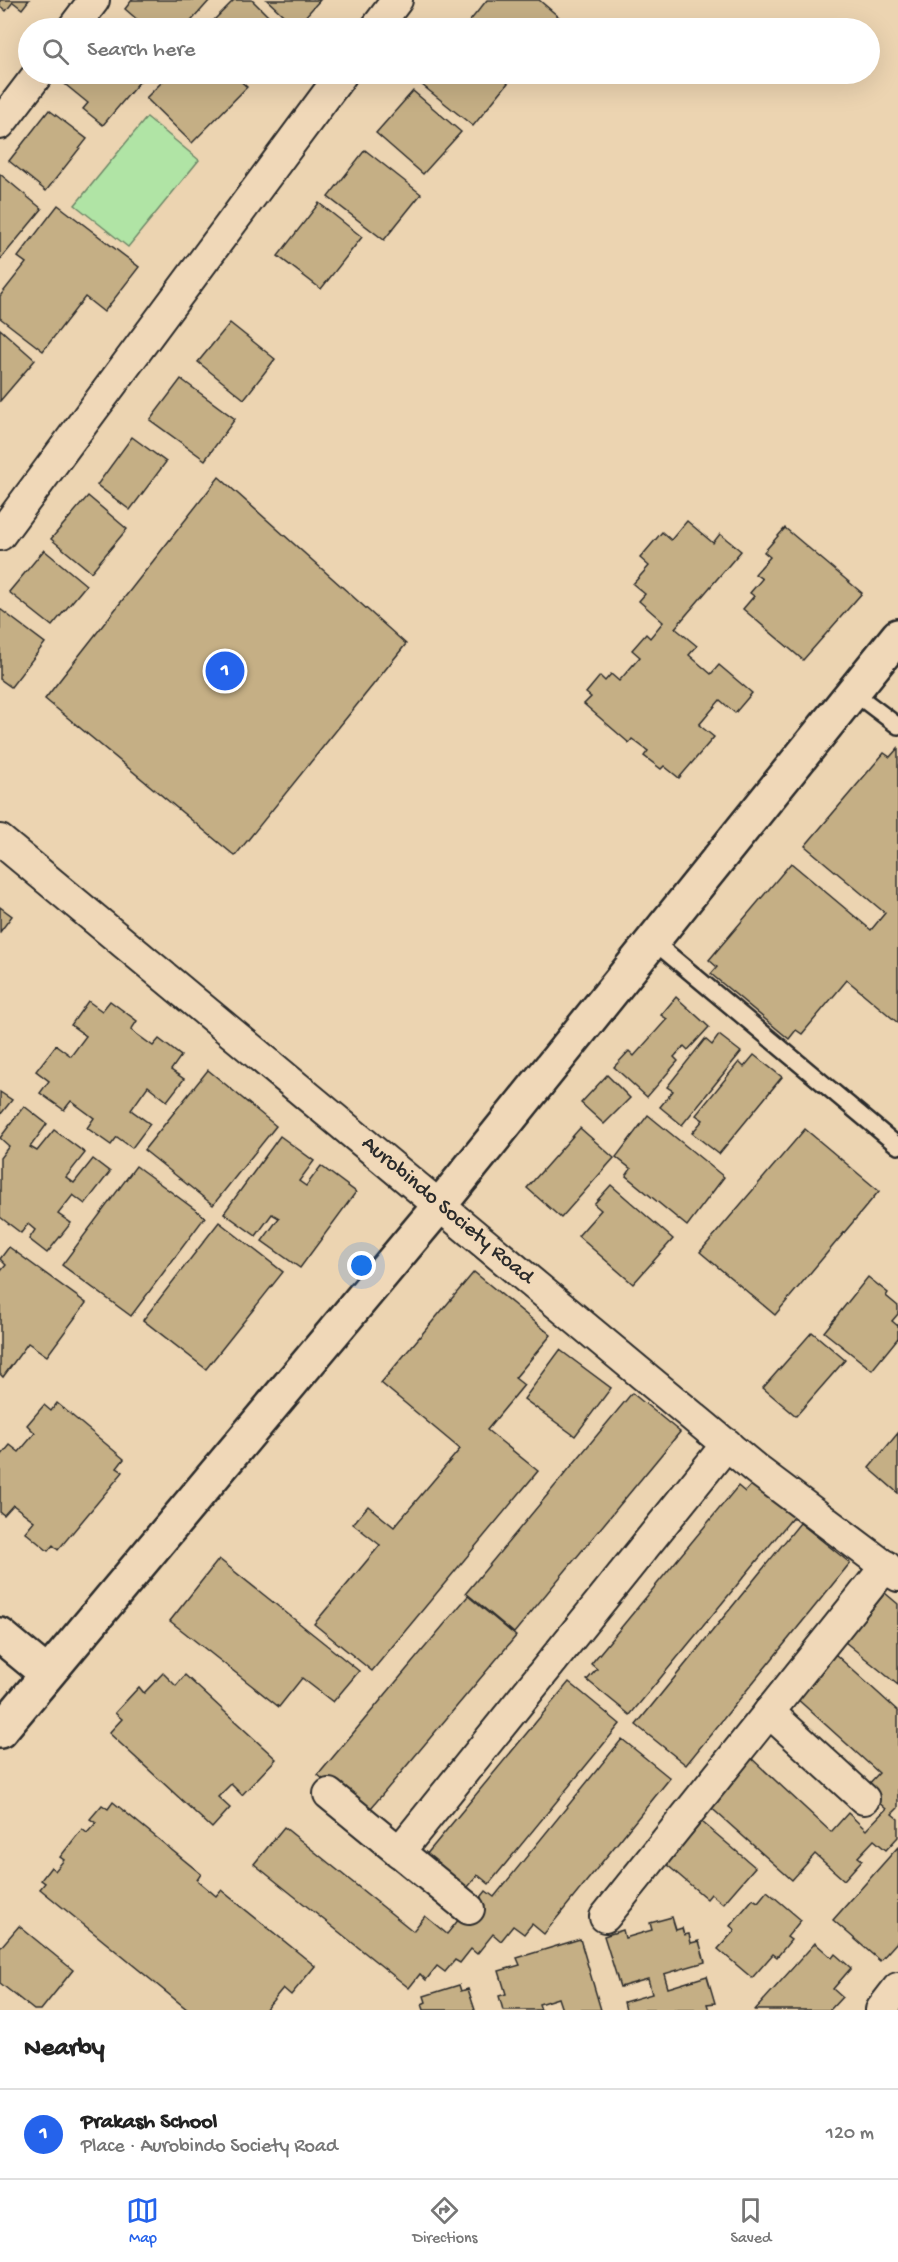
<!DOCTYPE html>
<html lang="en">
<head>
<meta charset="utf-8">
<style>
	body { margin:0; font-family:"Gochi Hand",sans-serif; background:#f2f2f2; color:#222 }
	.you { position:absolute; left:362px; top:1266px; width:21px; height:21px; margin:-15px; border:4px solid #fff; border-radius:50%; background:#1a73e8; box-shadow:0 0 0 9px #1a73e833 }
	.badge { display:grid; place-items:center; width:39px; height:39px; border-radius:50%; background:#2563eb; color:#fff; font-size:20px; font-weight:700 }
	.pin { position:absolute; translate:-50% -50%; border:3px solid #fff; box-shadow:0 2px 6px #0006 }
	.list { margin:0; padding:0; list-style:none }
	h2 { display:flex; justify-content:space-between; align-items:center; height:78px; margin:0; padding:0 24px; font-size:26px }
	h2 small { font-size:20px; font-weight:400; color:#767676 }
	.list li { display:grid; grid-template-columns:39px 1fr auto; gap:18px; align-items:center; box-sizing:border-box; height:90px; padding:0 24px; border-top:2px solid #e0e0e0 }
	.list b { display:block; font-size:22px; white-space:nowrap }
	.list p { margin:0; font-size:20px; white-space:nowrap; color:#767676 }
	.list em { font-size:20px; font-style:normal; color:#767676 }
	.icon { flex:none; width:33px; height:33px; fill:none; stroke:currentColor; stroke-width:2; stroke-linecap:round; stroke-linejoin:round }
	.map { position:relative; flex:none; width:898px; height:2010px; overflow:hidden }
	.search { position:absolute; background:#fff; box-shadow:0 6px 24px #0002; left:18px; right:18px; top:18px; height:66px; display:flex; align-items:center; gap:15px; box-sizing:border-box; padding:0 21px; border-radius:33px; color:#767676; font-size:22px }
	.sheet { height:168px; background:#fff }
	nav { display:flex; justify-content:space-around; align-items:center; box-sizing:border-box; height:84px; border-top:2px solid #e0e0e0; background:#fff; font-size:16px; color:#767676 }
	nav a { display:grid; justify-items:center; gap:3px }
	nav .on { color:#2563eb }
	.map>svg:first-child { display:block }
	.green { fill:#b0e4a5; stroke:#6e8868; stroke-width:1.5 }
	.building { fill:#c5af85; stroke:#2b2b2b; stroke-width:1.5 }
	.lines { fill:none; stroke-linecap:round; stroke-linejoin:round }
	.service-casing { stroke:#2b2b2b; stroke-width:20 }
	.minor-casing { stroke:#2b2b2b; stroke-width:34 }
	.tertiary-casing { stroke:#2b2b2b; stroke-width:38 }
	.service { stroke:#f0d8b8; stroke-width:15 }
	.minor { stroke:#f0d8b8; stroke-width:30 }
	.tertiary { stroke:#f0d8b8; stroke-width:33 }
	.labels { text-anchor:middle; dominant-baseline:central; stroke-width:4.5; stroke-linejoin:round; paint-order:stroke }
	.street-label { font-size:22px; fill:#2b2b2b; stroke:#f0d8b8 }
</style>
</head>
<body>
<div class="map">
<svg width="898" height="2010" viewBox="0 0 898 2010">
	<rect width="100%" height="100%" fill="#ecd4b1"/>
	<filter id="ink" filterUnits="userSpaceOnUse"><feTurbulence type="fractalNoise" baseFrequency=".0167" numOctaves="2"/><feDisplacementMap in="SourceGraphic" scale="12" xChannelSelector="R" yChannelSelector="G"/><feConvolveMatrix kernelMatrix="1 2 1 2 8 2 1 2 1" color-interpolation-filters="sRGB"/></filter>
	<g filter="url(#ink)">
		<path class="green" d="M147 117 199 160 128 247 75 205Z"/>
		<g class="building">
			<path d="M0 0H29L22 9 13 2 6 11 0 6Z"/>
			<path d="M132 0H210L185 28H147L125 9Z"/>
			<path d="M234 0H252L280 28H206Z"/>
			<path d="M267 0H320L296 27Z"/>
			<path d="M487 0H539L559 17 549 28H477L469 22Z"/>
			<path d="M67 74H146L103 125 83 109 88 103 61 81Z"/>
			<path d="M170 74H233L247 87 192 143 146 98Z"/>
			<path d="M431 74H507L512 78 473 126 422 85Z"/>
			<path d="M413 91 461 132 423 174 376 133Z"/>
			<path d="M49 110 87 139 46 191 9 161Z"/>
			<path d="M365 150 421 194 384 240 328 197Z"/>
			<path d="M0 174 42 209 0 260Z"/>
			<path d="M319 203 362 237 321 289 278 256Z"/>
			<path d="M58 205 139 267 104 312 85 297 43 351 0 318V296L26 263 18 257Z"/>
			<path d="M230 323 275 359 244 399 198 362Z"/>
			<path d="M0 329 35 360 0 401Z"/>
			<path d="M181 379 235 419 205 460 150 420Z"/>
			<path d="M132 437 166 462 130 510 97 485Z"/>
			<path d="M219 477 406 644 235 856 45 699Z"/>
			<path d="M88 496 127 529 91 572 51 539Z"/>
			<path d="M687 521 713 543 720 534 741 551 675 628 697 646 689 655 711 674 719 665 752 693 735 713 720 700 699 725 714 737 679 778 664 766 661 769 644 756 648 751 632 739 629 743 584 704 591 697 586 693 600 676 605 681 611 674 619 681 640 657 632 650 646 634 650 638 663 622 639 601 645 594 633 584 649 566 640 558 662 532 671 540Z"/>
			<path d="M785 528 862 593 803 660 743 609 754 596 750 593 762 579 755 574 770 557 764 552Z"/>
			<path d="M44 550 86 585 52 626 9 592Z"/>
			<path d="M0 609 45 643 11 687 0 679Z"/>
			<path d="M898 748V1023L847 980 802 1034 796 1030 789 1039 711 974 717 967 709 960 791 863 871 930 885 913 805 846 884 753 890 757Z"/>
			<path d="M0 907 12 916 0 932Z"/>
			<path d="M676 997 709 1027 688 1050 684 1046 674 1057 678 1061 647 1097 614 1067 629 1051 634 1056 667 1019 661 1015Z"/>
			<path d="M88 1001 102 1011 110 1001 137 1021 131 1030 153 1046 159 1039 181 1056 171 1070 184 1079 167 1101 148 1086 131 1110 150 1124 132 1148 117 1137 111 1145 87 1128 94 1118 71 1101 64 1110 40 1093 49 1081 36 1071 56 1045 71 1056 86 1036 71 1025Z"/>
			<path d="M719 1035 741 1052 682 1125 660 1107 673 1091 667 1087 705 1039 712 1045Z"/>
			<path d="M754 1055 782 1077 719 1154 692 1133 703 1120 696 1115 739 1062 744 1067Z"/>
			<path d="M208 1070 276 1126 213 1205 144 1150Z"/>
			<path d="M607 1075 630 1098 604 1124 581 1103Z"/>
			<path d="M0 1092 12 1100 0 1115Z"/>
			<path d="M24 1106 47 1124 30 1147 37 1151 54 1130 85 1153 66 1177 74 1183 93 1159 110 1172 85 1204 73 1195 58 1214 71 1223 47 1253 29 1239 35 1230 28 1224 21 1233 0 1217V1158L9 1146 0 1138Z"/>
			<path d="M648 1115 724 1177 687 1226 626 1176 631 1169 616 1157Z"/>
			<path d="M580 1128 614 1158 561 1218 527 1188Z"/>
			<path d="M805 1129 879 1191 775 1315 700 1252Z"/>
			<path d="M280 1136 314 1161 299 1181 306 1186 321 1166 356 1192 300 1268 262 1241 279 1218 272 1214 256 1236 224 1213Z"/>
			<path d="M136 1166 205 1217 131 1316 62 1265Z"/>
			<path d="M611 1185 673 1239 633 1284 578 1236 601 1210 594 1204Z"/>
			<path d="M219 1222 283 1272 206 1369 143 1320Z"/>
			<path d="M9 1247 86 1303 47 1356 28 1343 3 1377 0 1374V1272L6 1265 0 1259Z"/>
			<path d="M474 1272 551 1335 515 1378 524 1385 487 1430 538 1471 372 1671 314 1624 380 1545 353 1524 368 1506 394 1527 460 1449 381 1383Z"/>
			<path d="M868 1277 888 1293 886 1296 898 1306V1314L892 1321 898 1326V1338L872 1370 824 1332Z"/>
			<path d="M812 1332 845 1360 796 1416 763 1388Z"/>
			<path d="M560 1350 611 1388 575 1436 524 1399Z"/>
			<path d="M632 1393 680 1432 514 1633 466 1593Z"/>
			<path d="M57 1403 124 1459 117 1468 123 1472 58 1550 53 1545 48 1551 25 1532 34 1521 13 1505 4 1515 0 1512V1457L10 1445 19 1452 35 1433 27 1425 44 1405 51 1411Z"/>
			<path d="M898 1433V1493L869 1468Z"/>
			<path d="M752 1484 793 1517 630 1715 587 1680 597 1669 591 1664 738 1486 745 1492Z"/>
			<path d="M800 1523 850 1563 686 1765 636 1725Z"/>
			<path d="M219 1559 359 1671 333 1702 302 1678 279 1707 170 1621Z"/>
			<path d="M885 1593 898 1604V1685L845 1642Z"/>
			<path d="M468 1596 516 1636 366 1814 318 1775Z"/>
			<path d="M835 1654 898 1711V1808L892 1814 898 1819V1837L886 1850 874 1840 858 1857 862 1860 844 1880 815 1854 792 1880 707 1804 750 1757 831 1832 848 1813 866 1830 886 1809 864 1789 879 1773 795 1697Z"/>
			<path d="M163 1673 176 1686 185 1675 276 1759 242 1795 231 1784 218 1797 230 1808 212 1828 109 1733 122 1719 115 1713 139 1687 144 1693Z"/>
			<path d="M569 1682 620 1724 489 1884 478 1875 462 1894 421 1861Z"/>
			<path d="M622 1739 670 1778 544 1934 532 1924 524 1934 513 1926 501 1941 493 1934 477 1954 471 1949 460 1963 455 1960 445 1972 437 1966 426 1980 420 1974 409 1988 254 1864 284 1827 413 1931 425 1916 447 1934 464 1913 467 1915 486 1891 494 1897Z"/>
			<path d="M113 1802 201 1874 197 1880 216 1896 221 1890 315 1966 291 1995 283 1988 265 2010H188L40 1889 45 1883 41 1880 51 1867 55 1871 64 1860 60 1857 82 1829 87 1833 96 1823 90 1819 102 1805 108 1809Z"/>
			<path d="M702 1822 755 1867 723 1904 711 1894 707 1899 666 1864Z"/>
			<path d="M898 1847V1941L880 1961 833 1920Z"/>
			<path d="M767 1891 801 1920 787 1937 791 1940 777 1957 773 1954 752 1978 718 1949 735 1930 730 1926 753 1899 758 1902Z"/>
			<path d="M672 1917 676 1930 682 1928 684 1935 689 1934 691 1943 699 1941 705 1962 664 1974 668 1988 707 1976 715 2003 707 2004 709 2010H626L624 2002 652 1994 648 1979 620 1987 604 1936 623 1930 625 1938 652 1930 650 1923Z"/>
			<path d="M19 1926 73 1970 41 2010H34L0 1983V1948Z"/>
			<path d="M580 1939 601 2010H562L558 1998 539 2004 541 2010H503L499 1996 506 1994 499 1971 520 1965 517 1958Z"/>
			<path d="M815 1943 832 1958 835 1954 851 1968 833 1989 842 1997 830 2010H755Z"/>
			<path d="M459 1985 461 1991 468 1989 475 2010H424L422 2004 426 2002 424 1996Z"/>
		</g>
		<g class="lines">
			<g class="service-casing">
				<g id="service">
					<path d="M853 692 898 726"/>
					<path d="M653 941 898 1146"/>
				</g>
			</g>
			<g class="minor-casing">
				<g id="minor">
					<path d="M73 28 94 0"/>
					<path d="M376 28 397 0"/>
					<path d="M0 124 38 74"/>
					<path d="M0 535 342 74"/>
					<path d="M0 840 757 1470 898 1576"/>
					<path d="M769 1712 864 1799"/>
					<path d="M329 1794 469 1909"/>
					<path d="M399 1852 727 1444"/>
					<path d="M605 1917 886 1566"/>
					<path d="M881 2010 898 1988"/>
				</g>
			</g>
			<g class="tertiary-casing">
				<g id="tertiary">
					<path d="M0 1635 47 1674"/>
					<path d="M0 1731 440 1205 898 636"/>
				</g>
			</g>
			<use href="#service" class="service"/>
			<use href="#minor" class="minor"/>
			<use href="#tertiary" class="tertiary"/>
		</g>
	</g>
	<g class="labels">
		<g class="street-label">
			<text transform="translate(447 1211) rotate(40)">Aurobindo Society Road</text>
		</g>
	</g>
</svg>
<div class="you"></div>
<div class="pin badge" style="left:225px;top:671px">1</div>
<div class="search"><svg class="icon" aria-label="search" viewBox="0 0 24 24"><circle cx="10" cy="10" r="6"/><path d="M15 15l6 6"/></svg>Search here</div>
</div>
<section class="sheet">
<h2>Nearby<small></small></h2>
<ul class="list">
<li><span class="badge">1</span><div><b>Prakash School</b><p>Place · Aurobindo Society Road</p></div><em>120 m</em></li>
</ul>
</section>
<nav>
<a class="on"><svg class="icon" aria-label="map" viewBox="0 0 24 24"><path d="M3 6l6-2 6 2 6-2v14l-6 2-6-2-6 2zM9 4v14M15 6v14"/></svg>Map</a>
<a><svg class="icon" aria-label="directions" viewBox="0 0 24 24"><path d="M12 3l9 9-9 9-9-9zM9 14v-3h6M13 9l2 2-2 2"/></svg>Directions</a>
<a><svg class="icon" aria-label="saved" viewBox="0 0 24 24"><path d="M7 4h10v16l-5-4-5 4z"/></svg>Saved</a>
</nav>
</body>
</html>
